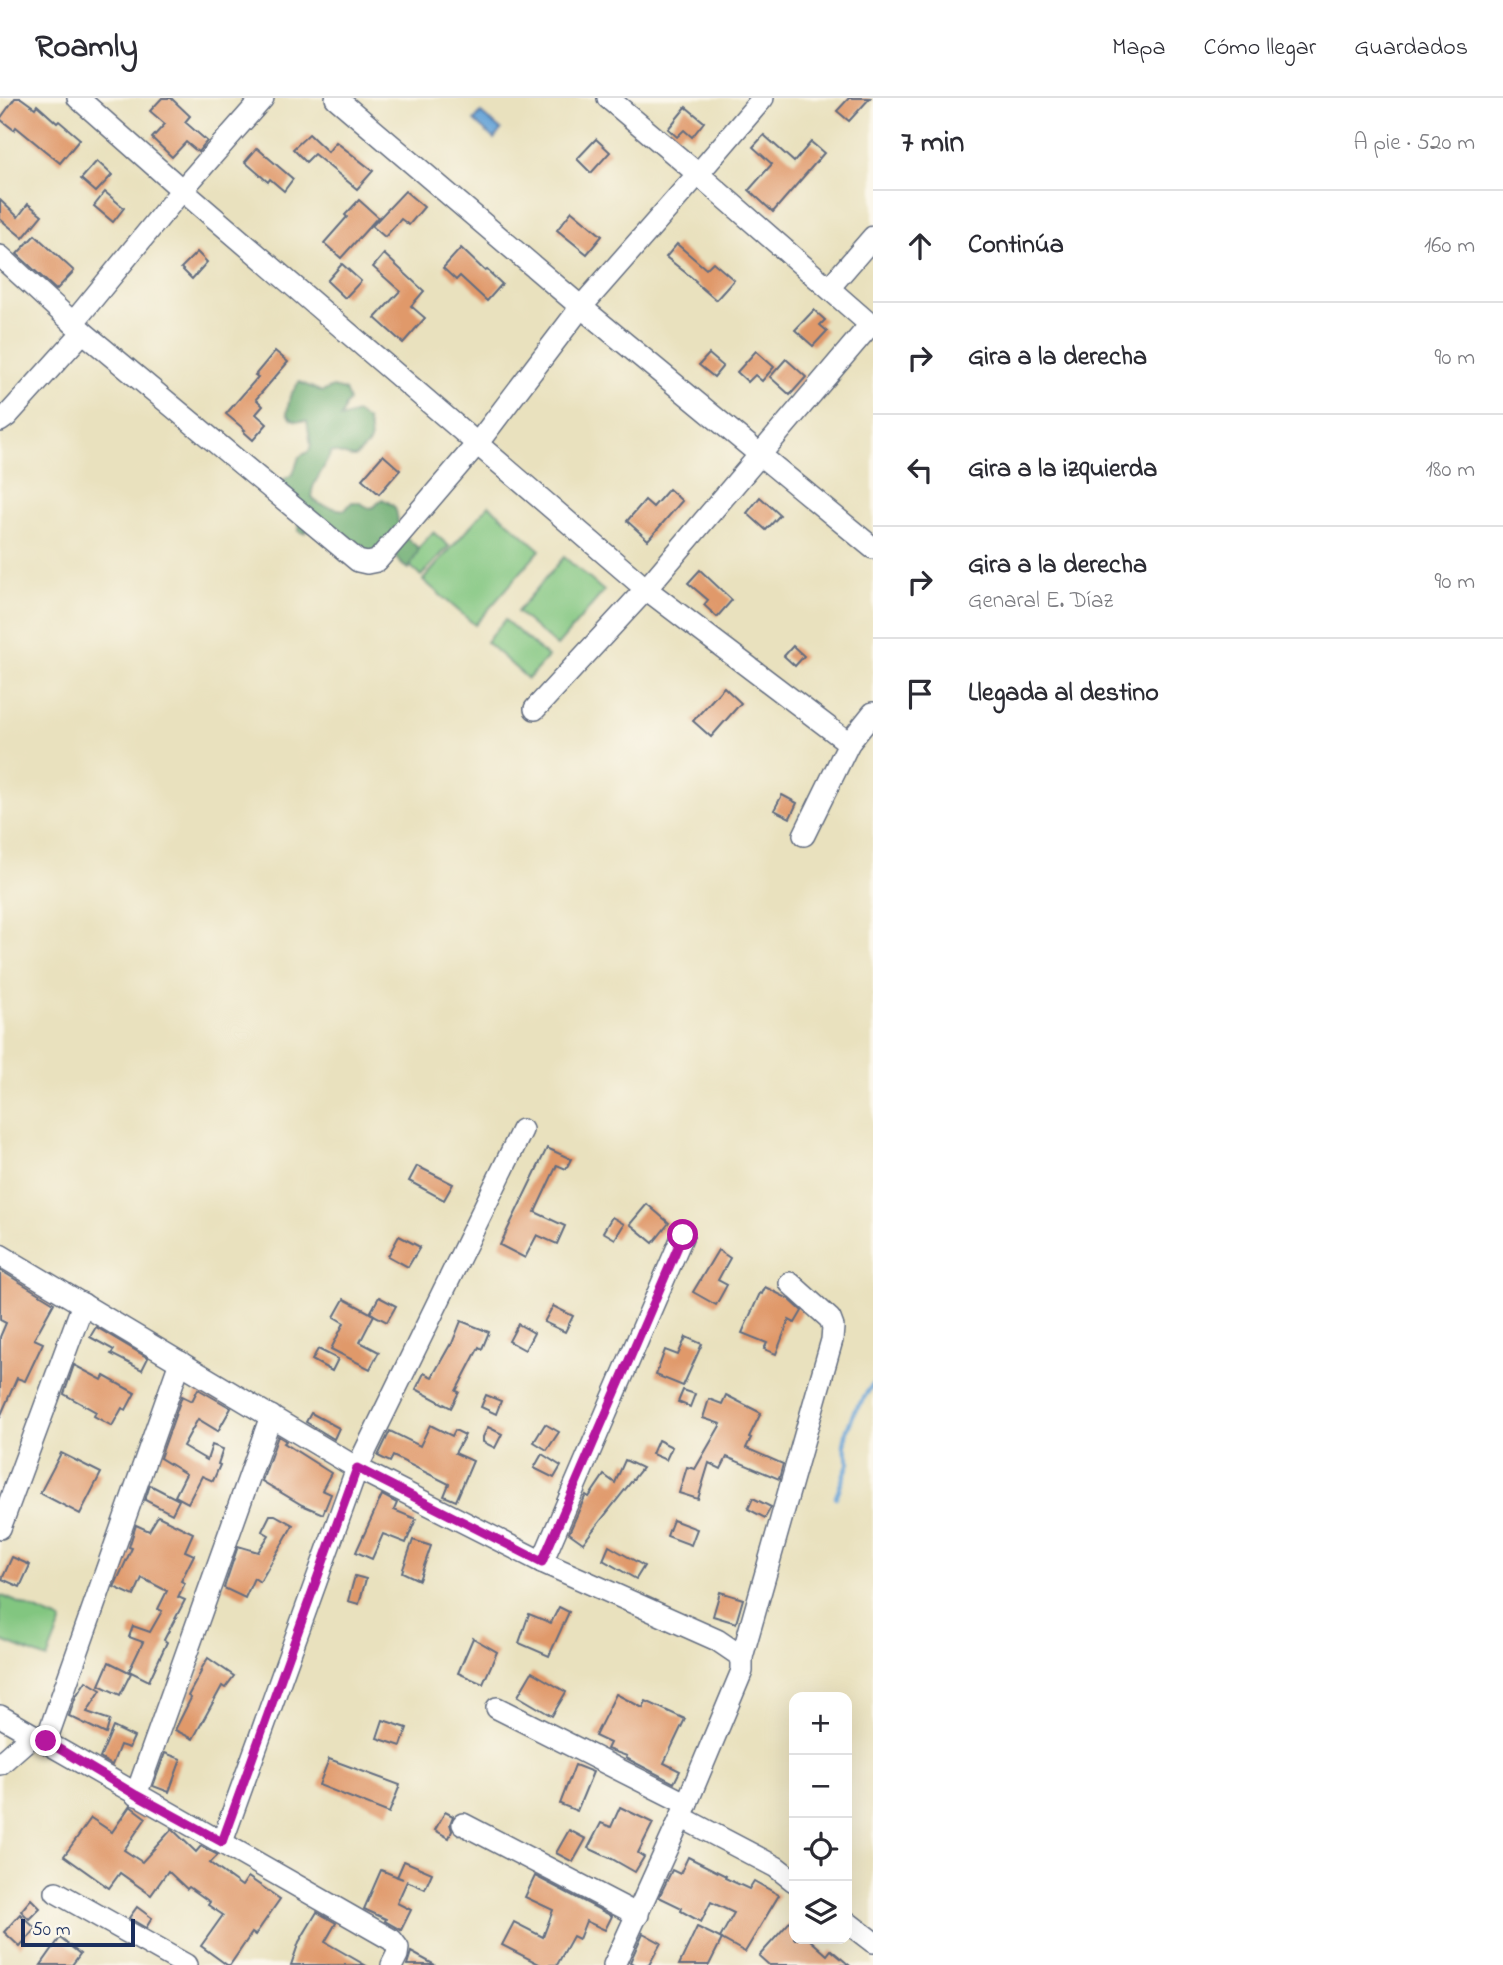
<!DOCTYPE html>
<html lang="es">
<head>
<meta charset="utf-8">
<style>
	body { margin:0; font-family:"Indie Flower",sans-serif; background:#f2f2f3; color:#2b2b33 }
	.controls { position:absolute; right:21px; bottom:21px; display:grid; overflow:hidden; border-radius:14px; box-shadow:0 7px 28px #0002 }
	.controls button { width:63px; height:63px; display:grid; place-items:center; padding:0; border:0; border-bottom:2px solid #e1e1e2; background:#fff; color:#2b2b33; font:35px sans-serif }
	.scale { position:absolute; left:21px; bottom:18px; width:114px; box-sizing:border-box; padding-left:7px; border:4px solid #1b2f5e; border-top:0; font-size:19px; line-height:24px; white-space:nowrap; color:#1b2f5e; -webkit-text-stroke:5px #fbf7ec; paint-order:stroke }
	.stop { position:absolute; width:21px; height:21px; margin:-16px; border:5px solid #b5179e; border-radius:50%; background:#fff }
	.stop.end { background:#b5179e; border-color:#fff; box-shadow:0 2px 7px #0008 }
	.list { margin:0; padding:0; list-style:none }
	h2 { display:flex; justify-content:space-between; align-items:center; height:91px; margin:0; padding:0 28px; font-size:30px }
	h2 small { font-size:23px; font-weight:400; color:#7c7c81 }
	.list li { display:grid; grid-template-columns:46px 1fr auto; gap:21px; align-items:center; box-sizing:border-box; height:112px; padding:0 28px; border-top:2px solid #e1e1e2 }
	.list b { display:block; font-size:26px; white-space:nowrap }
	.list p { margin:0; font-size:23px; white-space:nowrap; color:#7c7c81 }
	.list em { font-size:23px; font-style:normal; color:#7c7c81 }
	.icon { flex:none; width:38px; height:38px; fill:none; stroke:currentColor; stroke-width:2; stroke-linecap:round; stroke-linejoin:round }
	.map { position:relative; flex:none; width:873px; height:1867px; overflow:hidden }
	header { display:flex; align-items:center; gap:42px; box-sizing:border-box; height:98px; padding:0 35px; background:#fff; border-bottom:2px solid #e1e1e2 }
	header strong { font-size:33px }
	nav { display:flex; gap:38px; margin-inline-start:auto; font-size:24px }
	main { display:flex }
	aside { flex:1; background:#fff }
	.map>svg:first-child { display:block }
	.green { fill:#82c680; stroke:#4e7a6f; stroke-width:2 }
	.forest { fill:#69ab6e; stroke:#426d66; stroke-width:2 }
	.water { fill:#65a3d7; stroke:#40699a; stroke-width:2 }
	.lines { fill:none; stroke-linecap:round; stroke-linejoin:round }
	.stream { stroke:#65a3d7; stroke-width:4.5 }
	.building { fill:#e0996b }
	.minor-casing { stroke:#636d80; stroke-width:24 }
	.minor { stroke:#fff; stroke-width:21 }
	.route { stroke:#b5179e; stroke-width:9 }
</style>
</head>
<body>
<header>
<strong>Roamly</strong>
<nav><a>Mapa</a><a>Cómo llegar</a><a>Guardados</a></nav>
</header>
<main>
<div class="map">
<svg width="873" height="1867" viewBox="0 0 873 1867">
	<rect width="100%" height="100%" fill="#fbf7ec"/>
	<filter id="ink" filterUnits="userSpaceOnUse"><feTurbulence type="fractalNoise" baseFrequency=".0143" numOctaves="2"/><feDisplacementMap in="SourceGraphic" scale="14" xChannelSelector="R" yChannelSelector="G"/><feConvolveMatrix kernelMatrix="1 2 1 2 8 2 1 2 1" color-interpolation-filters="sRGB"/></filter>
	<filter id="wash" filterUnits="userSpaceOnUse"><feTurbulence type="fractalNoise" baseFrequency=".00686" numOctaves="4" result="noise"/><feDisplacementMap in="SourceGraphic" scale="28" xChannelSelector="R" yChannelSelector="G"/><feGaussianBlur stdDeviation="1.57" result="paint"/><feColorMatrix in="noise" values="0 0 0 0 0 0 0 0 0 0 0 0 0 0 0 0 0 1.4 0 .05"/><feComposite in="paint" operator="in"/></filter>
	<g filter="url(#wash)">
		<rect width="100%" height="100%" fill="#e9e1be"/>
		<g class="green">
			<path d="M489 407 540 452 475 527 423 482Z"/>
			<path d="M433 434 449 448 421 478 406 464Z"/>
			<path d="M564 459 604 493 557 548 517 514Z"/>
			<path d="M505 522 548 559 528 581 486 544Z"/>
			<path d="M0 1497 62 1523 47 1561 0 1542Z"/>
		</g>
		<path class="forest" d="M299 284 322 294 333 289 345 292 349 303 345 308 341 320 357 315 367 322C374 346 372 343 355 359 346 359 340 354 331 354 319 386 288 405 345 412L352 404H358L369 410 374 409 382 401C405 411 392 419 402 434 406 441 414 445 419 451L409 471C400 467 396 460 392 452L370 463 312 426 305 435 299 433V422L275 404 283 382 293 376 299 359 309 353 311 347 307 323C298 323 292 324 287 315L290 298Z"/>
		<path class="water" d="M481 15 501 32 494 41 474 23Z"/>
		<g class="lines">
			<path class="stream" d="M836 1399 849 1364 844 1347 847 1332 854 1314 873 1286"/>
		</g>
		<g id="blocks">
			<g class="building">
				<path d="M15 0H21L35 10 37 7 57 25 59 23 80 41 60 65 16 29 14 32 0 21Z"/>
				<path d="M162 0H171L190 18 185 24 207 43 198 54 186 44 172 59 152 40 165 26 150 13Z"/>
				<path d="M849 0H870L849 23 837 13Z"/>
				<path d="M686 9 704 24 692 39 684 32 677 39 668 31Z"/>
				<path d="M309 36 328 54 336 44 373 73 357 91 314 56 306 64 293 51Z"/>
				<path d="M764 37 794 64 811 44 824 55 773 114 749 92 772 66 753 49Z"/>
				<path d="M596 41 610 54 591 75 577 61Z"/>
				<path d="M257 50 293 81 284 93 270 81 268 84 245 64Z"/>
				<path d="M97 63 112 77 96 94 81 81Z"/>
				<path d="M405 93 424 109 409 127 401 121 385 139 372 128Z"/>
				<path d="M105 94 124 110 113 124 94 108Z"/>
				<path d="M0 102 18 119 28 106 42 117 23 140 0 121Z"/>
				<path d="M359 102 378 119 341 160 324 145 347 119 345 117Z"/>
				<path d="M572 113 602 138 587 156 557 132Z"/>
				<path d="M35 137 74 173 56 192 17 156Z"/>
				<path d="M677 146 706 171 713 164 734 182 716 202 695 184 696 183 666 159Z"/>
				<path d="M461 150 485 173 487 172 502 186 487 203 460 178 456 182 443 170Z"/>
				<path d="M197 154 207 164 192 181 181 170Z"/>
				<path d="M384 156 424 193 411 208 425 220 403 245 375 220 400 193 373 169Z"/>
				<path d="M342 166 361 183 345 200 327 183Z"/>
				<path d="M814 212 825 222 820 227 827 233 813 248 795 232Z"/>
				<path d="M275 253 288 264 256 301 263 308 256 316 267 326 253 342 243 333 245 332 226 316 258 279 255 277Z"/>
				<path d="M756 253 774 269 762 283 755 277 748 284 737 274Z"/>
				<path d="M709 256 723 268 714 279 699 267Z"/>
				<path d="M786 261 806 279 790 297 770 279Z"/>
				<path d="M383 357 400 372 379 396 362 381Z"/>
				<path d="M669 391 682 403 648 442 627 423 645 402 653 409Z"/>
				<path d="M760 399 780 417 766 432 747 415Z"/>
				<path d="M700 472 732 502 717 519 704 507 708 502 688 485Z"/>
				<path d="M793 548 804 558 795 568 784 558Z"/>
				<path d="M724 589 741 605 711 639 693 623Z"/>
				<path d="M782 697 797 705 790 720 774 712Z"/>
				<path d="M547 1050 571 1061 566 1071 557 1067 535 1114 565 1128 557 1146 537 1137 525 1160 500 1147Z"/>
				<path d="M417 1068 453 1086 444 1102 409 1083Z"/>
				<path d="M647 1106 669 1125 653 1145 630 1126Z"/>
				<path d="M612 1119 624 1126 615 1141 603 1134Z"/>
				<path d="M399 1138 420 1149 408 1169 388 1158Z"/>
				<path d="M718 1152 730 1160 718 1182 727 1187 716 1207 693 1194Z"/>
				<path d="M0 1172 54 1205 34 1241 43 1245 25 1283 17 1280 0 1319V1239L6 1225 0 1222Z"/>
				<path d="M765 1189 789 1201 802 1213 795 1225 789 1222 776 1256 764 1251 767 1245 742 1235 760 1195 762 1196Z"/>
				<path d="M379 1199 396 1208 387 1224 370 1215Z"/>
				<path d="M344 1201 374 1217 360 1244 379 1254 370 1271 331 1251 344 1225 334 1219Z"/>
				<path d="M553 1208 573 1218 565 1234 544 1224Z"/>
				<path d="M461 1223 489 1234 482 1251 479 1249 456 1293 459 1294 451 1310 416 1291 424 1275 432 1279 450 1247 451 1248Z"/>
				<path d="M518 1226 534 1235 525 1252 509 1243Z"/>
				<path d="M96 1229 148 1260 142 1272 111 1256 114 1252 90 1239Z"/>
				<path d="M686 1239 702 1246 683 1288 656 1277 665 1252 678 1257Z"/>
				<path d="M318 1251 338 1261 332 1273 312 1262Z"/>
				<path d="M74 1267 102 1282 104 1278 135 1295 126 1312 122 1310 112 1328 94 1318 96 1314 64 1296Z"/>
				<path d="M198 1291 231 1310 218 1333 198 1321 183 1348 207 1362 212 1347 223 1351 218 1366 220 1367 213 1383 202 1378 188 1405 175 1398 186 1376 160 1360 182 1298 192 1303Z"/>
				<path d="M683 1292 695 1296 690 1309 678 1304Z"/>
				<path d="M486 1297 501 1303 496 1316 481 1309Z"/>
				<path d="M726 1297 761 1315 749 1339 751 1340 746 1350 783 1366 779 1381 727 1359 721 1371 709 1365 698 1401 679 1395 687 1369 695 1371 721 1326 703 1320 709 1301 722 1306Z"/>
				<path d="M311 1315 339 1330 334 1341 306 1324Z"/>
				<path d="M545 1326 559 1334 547 1352 534 1344Z"/>
				<path d="M430 1327 452 1338 455 1332 465 1337 455 1355 473 1363 456 1403 444 1398 449 1386 393 1358 390 1364 378 1358 390 1333 420 1348Z"/>
				<path d="M488 1329 502 1336 495 1350 483 1344V1339Z"/>
				<path d="M278 1338 286 1343 284 1345 331 1375 322 1392 331 1396 323 1416 302 1407 262 1383Z"/>
				<path d="M658 1342 672 1349 666 1362 652 1356Z"/>
				<path d="M61 1355 101 1375 80 1416 40 1395Z"/>
				<path d="M542 1356 561 1368 554 1380 534 1370Z"/>
				<path d="M625 1362 642 1370 583 1445 569 1435 584 1401 586 1397 589 1399 604 1377 615 1385Z"/>
				<path d="M150 1387 179 1402 172 1416 145 1402Z"/>
				<path d="M382 1397 397 1405 394 1412 416 1421 406 1445 383 1436 372 1461 356 1454Z"/>
				<path d="M753 1400 771 1409 765 1420 748 1411Z"/>
				<path d="M270 1417H275L293 1427 260 1484 254 1480 245 1500 224 1490 238 1448 258 1454 269 1437 262 1433Z"/>
				<path d="M158 1418 193 1435 185 1453 194 1457 181 1483 185 1485 178 1499 185 1502 164 1542 167 1544 149 1583 129 1573 143 1544 129 1539 133 1528 150 1534 162 1513 158 1511 167 1493 142 1480 134 1498 114 1489 132 1450 129 1449 136 1427 149 1433Z"/>
				<path d="M673 1422 697 1431 691 1447 667 1438Z"/>
				<path d="M413 1442 431 1448 419 1482 402 1474Z"/>
				<path d="M609 1448 644 1468 636 1481 603 1462Z"/>
				<path d="M12 1459 30 1467 20 1489 2 1481Z"/>
				<path d="M355 1478 366 1481 359 1506 348 1503Z"/>
				<path d="M720 1494 743 1501 736 1525 713 1518Z"/>
				<path d="M559 1509 569 1514 549 1558 519 1545 529 1516 551 1525Z"/>
				<path d="M473 1540 497 1554 483 1586 458 1575Z"/>
				<path d="M208 1560 234 1578 225 1590 222 1588 193 1641 175 1632 191 1600 188 1598 201 1574 200 1573Z"/>
				<path d="M109 1564 131 1575 120 1597 99 1587Z"/>
				<path d="M532 1574 566 1594 552 1618 518 1598Z"/>
				<path d="M86 1583 101 1592 87 1614 110 1622 106 1636 69 1618 76 1598Z"/>
				<path d="M616 1596 643 1610 646 1603 685 1621 664 1665 680 1673 674 1685 626 1660 627 1658 607 1651 610 1645 595 1638Z"/>
				<path d="M383 1622 407 1630 401 1648 377 1640Z"/>
				<path d="M113 1629 134 1639 129 1650 120 1647 112 1667 100 1660Z"/>
				<path d="M165 1655 181 1661 169 1694 153 1688Z"/>
				<path d="M329 1661 400 1687 389 1715 319 1687Z"/>
				<path d="M575 1667 593 1674 577 1713 560 1706Z"/>
				<path d="M130 1708 146 1720 124 1752 142 1764 172 1731 196 1754 201 1748 218 1757 210 1765 242 1788 248 1779 280 1801 255 1837 252 1835 230 1867H227L201 1848 223 1817 208 1807 210 1804 189 1789 187 1791 168 1773 151 1797 120 1775 109 1790 64 1758 91 1720 112 1734Z"/>
				<path d="M620 1709 653 1725 638 1755 644 1759 635 1774 612 1761 588 1750 601 1725 611 1729Z"/>
				<path d="M445 1714 453 1718 450 1726 452 1733 449 1740 435 1732Z"/>
				<path d="M569 1732 586 1741 573 1764 556 1755Z"/>
				<path d="M688 1759 726 1778 725 1780 749 1791 754 1783 779 1797 745 1854 720 1840 734 1815 711 1804 701 1824 681 1813 682 1810 659 1799 672 1772 680 1776Z"/>
				<path d="M404 1763 432 1775 425 1791 407 1783 397 1805 411 1812 401 1832 385 1823 386 1821 364 1811 381 1772 403 1781 397 1779Z"/>
				<path d="M535 1778 612 1818 605 1832 586 1823 579 1841 573 1838 557 1867H541L502 1847 514 1824 543 1839 553 1812 525 1799Z"/>
				<path d="M31 1801 40 1810 29 1821 21 1813Z"/>
				<path d="M137 1809 152 1820 146 1830 129 1820Z"/>
				<path d="M317 1814 336 1825 325 1844 365 1867H291L299 1844Z"/>
				<path d="M20 1816 36 1831 20 1849 4 1834Z"/>
				<path d="M794 1819V1841H809L827 1857 831 1852 849 1867H769L759 1858Z"/>
				<path d="M697 1829 722 1841 709 1867H679Z"/>
				<path d="M643 1835 661 1845 649 1867H635L630 1864Z"/>
				<path d="M60 1840 80 1856 72 1867H41Z"/>
				<path d="M411 1854 435 1867H407Z"/>
			</g>
		</g>
	</g>
	<g filter="url(#ink)">
		<use href="#blocks" fill-opacity="0" stroke="#636d80" stroke-width="2"/>
		<g class="lines">
			<g class="minor-casing">
				<g id="minor">
					<path d="M78 0 182 92 646 491 849 645"/>
					<path d="M336 0 581 209 873 450"/>
					<path d="M763 0 698 76 873 229"/>
					<path d="M0 158 83 234 358 463 367 465 377 463 477 346 581 209 698 76 608 0"/>
					<path d="M829 190 873 139"/>
					<path d="M73 225 182 92 263 0"/>
					<path d="M0 323 7 318 83 234"/>
					<path d="M535 611 646 491 870 227"/>
					<path d="M804 737 849 645 873 615"/>
					<path d="M0 1157 357 1370 542 1464 717 1542 742 1559"/>
					<path d="M0 1430 83 1206"/>
					<path d="M542 1464 683 1137"/>
					<path d="M497 1610 687 1706"/>
					<path d="M0 1618 392 1842 398 1850 397 1857 392 1867"/>
					<path d="M46 1643 180 1264"/>
					<path d="M0 1666 33 1637"/>
					<path d="M136 1697 271 1318"/>
					<path d="M681 1719 776 1769 794 1783"/>
					<path d="M463 1726 638 1817"/>
					<path d="M222 1744 357 1370 522 1032"/>
					<path d="M56 1794 186 1867"/>
					<path d="M847 1824 873 1844"/>
					<path d="M614 1867 681 1719 742 1573V1559L832 1242 833 1229 830 1221 790 1185"/>
				</g>
			</g>
			<use href="#minor" class="minor"/>
		</g>
	</g>
	<g class="lines" filter="url(#ink)">
		<path class="route" d="M46 1643 136 1697 222 1744 357 1370 542 1464 683 1137"/>
	</g>
</svg>
<div class="controls">
<button>+</button>
<button>−</button>
<button><svg class="icon" aria-label="locate" viewBox="0 0 24 24"><circle cx="12" cy="12" r="6"/><path d="M12 2v4M12 18v4M2 12h4M18 12h4"/></svg></button>
<button><svg class="icon" aria-label="layers" viewBox="0 0 24 24"><path d="M12 4l9 5-9 5-9-5zM3 14l9 5 9-5"/></svg></button>
</div>
<div class="scale">50 m</div>
<div class="stop" style="left:683px;top:1137px"></div>
<div class="stop end" style="left:46px;top:1643px"></div>
</div>
<aside>
<h2>7 min<small>A pie · 520 m</small></h2>
<ul class="list">
<li><svg class="icon" aria-label="ahead" viewBox="0 0 24 24"><path d="M12 20V5M6 11l6-6 6 6"/></svg><div><b>Continúa</b></div><em>160 m</em></li>
<li><svg class="icon" aria-label="right" viewBox="0 0 24 24"><path d="M7 20v-9h11M14 6l5 5-5 5"/></svg><div><b>Gira a la derecha</b></div><em>90 m</em></li>
<li><svg class="icon" aria-label="left" viewBox="0 0 24 24"><path d="M17 20v-9H6M10 6l-5 5 5 5"/></svg><div><b>Gira a la izquierda</b></div><em>180 m</em></li>
<li><svg class="icon" aria-label="right" viewBox="0 0 24 24"><path d="M7 20v-9h11M14 6l5 5-5 5"/></svg><div><b>Gira a la derecha</b><p>Genaral E. Díaz</p></div><em>90 m</em></li>
<li><svg class="icon" aria-label="arrive" viewBox="0 0 24 24"><path d="M6 21V4h12l-3 4 3 4H6"/></svg><div><b>Llegada al destino</b></div></li>
</ul>
</aside>
</main>
</body>
</html>
